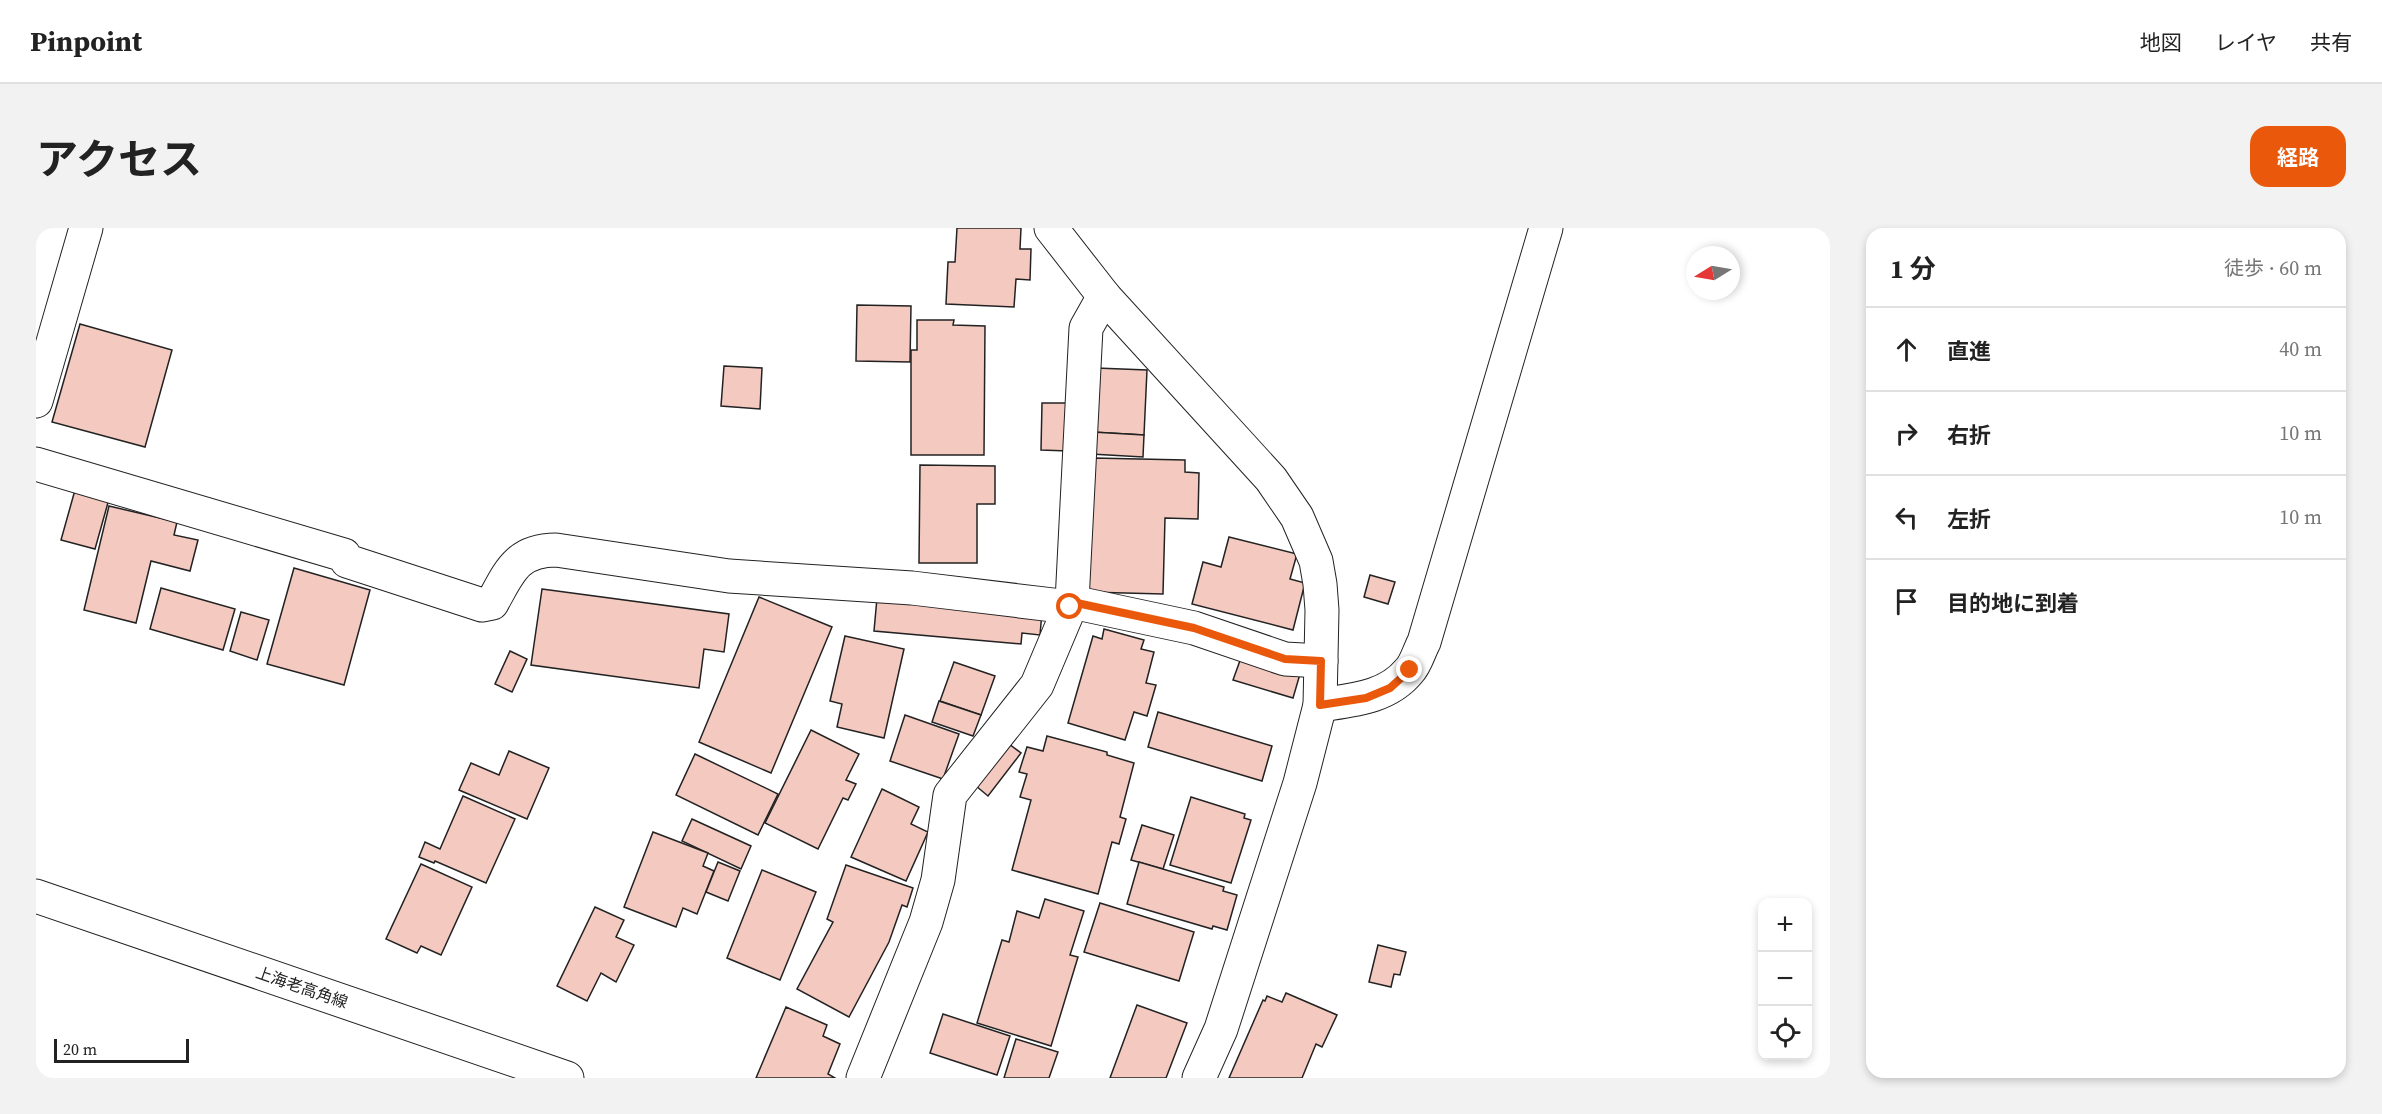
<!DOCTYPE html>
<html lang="ja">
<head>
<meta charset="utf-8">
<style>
	body { margin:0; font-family:"Source Serif 4","Noto Sans JP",serif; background:#f2f2f2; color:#222 }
	.controls { position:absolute; right:18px; bottom:18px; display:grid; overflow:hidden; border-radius:12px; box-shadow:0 3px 9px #0003 }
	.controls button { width:54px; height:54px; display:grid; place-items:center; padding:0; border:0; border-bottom:2px solid #e0e0e0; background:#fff; color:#222; font:30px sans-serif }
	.compass { position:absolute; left:1650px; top:18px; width:54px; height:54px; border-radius:50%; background:#fff; box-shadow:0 3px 9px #0003; rotate:259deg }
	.scale { position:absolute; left:18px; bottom:15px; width:135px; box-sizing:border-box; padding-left:6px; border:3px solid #222; border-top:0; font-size:16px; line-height:21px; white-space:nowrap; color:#222; -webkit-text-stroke:4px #fff; paint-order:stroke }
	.stop { position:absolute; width:18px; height:18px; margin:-14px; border:4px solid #ea580c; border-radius:50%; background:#fff }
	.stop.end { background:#ea580c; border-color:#fff; box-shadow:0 2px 6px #0008 }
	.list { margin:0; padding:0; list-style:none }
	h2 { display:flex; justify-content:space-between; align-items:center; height:78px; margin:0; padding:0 24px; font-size:26px }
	h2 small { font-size:20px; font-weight:400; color:#767676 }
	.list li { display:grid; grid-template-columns:39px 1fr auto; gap:18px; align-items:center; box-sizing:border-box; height:84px; padding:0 24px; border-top:2px solid #e0e0e0 }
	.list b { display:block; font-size:22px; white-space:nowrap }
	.list em { font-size:20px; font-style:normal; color:#767676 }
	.icon { flex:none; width:33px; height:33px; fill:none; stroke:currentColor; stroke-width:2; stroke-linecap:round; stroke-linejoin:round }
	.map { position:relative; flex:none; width:1794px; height:850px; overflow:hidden; border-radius:18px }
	header { display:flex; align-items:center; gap:36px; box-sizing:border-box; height:84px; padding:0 30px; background:#fff; border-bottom:2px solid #e0e0e0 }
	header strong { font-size:28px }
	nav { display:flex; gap:33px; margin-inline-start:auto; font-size:21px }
	.intro { display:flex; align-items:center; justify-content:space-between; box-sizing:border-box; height:144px; padding:0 36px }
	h1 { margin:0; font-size:42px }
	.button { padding:15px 27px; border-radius:18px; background:#ea580c; color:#fff; font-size:21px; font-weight:700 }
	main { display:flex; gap:36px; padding:0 36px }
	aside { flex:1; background:#fff; border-radius:18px; box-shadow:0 3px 9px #0003 }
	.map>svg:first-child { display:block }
	.building { fill:#f3c9c0; stroke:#222; stroke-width:1.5 }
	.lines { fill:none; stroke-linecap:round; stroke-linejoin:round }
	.minor-casing { stroke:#222; stroke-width:35 }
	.secondary-casing { stroke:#222; stroke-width:35 }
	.minor { stroke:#fff; stroke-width:33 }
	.secondary { stroke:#fff; stroke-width:33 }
	.route { stroke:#ea580c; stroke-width:8 }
	.labels { text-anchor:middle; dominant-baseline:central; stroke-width:4.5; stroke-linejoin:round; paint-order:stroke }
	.street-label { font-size:16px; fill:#222; stroke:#fff }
</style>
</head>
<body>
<header>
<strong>Pinpoint</strong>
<nav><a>地図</a><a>レイヤ</a><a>共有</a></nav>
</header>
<div class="intro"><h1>アクセス</h1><a class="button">経路</a></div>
<main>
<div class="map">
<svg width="1794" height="850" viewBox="0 0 1794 850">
	<rect width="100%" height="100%" fill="#fff"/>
	<g class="building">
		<path d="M921 0H985L984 21H995L994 52 980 51 978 79 910 76 912 34H919Z"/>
		<path d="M821 77 875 78 874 134 820 133Z"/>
		<path d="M881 92H918L917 97 949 98 948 227H875V122H881Z"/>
		<path d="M44 96 136 122 109 219 16 194Z"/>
		<path d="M688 138 726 140 724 181 685 178Z"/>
		<path d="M1060 140 1111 142 1108 207 1056 204Z"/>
		<path d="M1006 175H1034L1032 223 1005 222Z"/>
		<path d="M1056 204 1108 207 1107 229 1055 226Z"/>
		<path d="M1057 230 1149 232V244L1163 245 1162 291 1129 290 1127 366 1051 364Z"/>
		<path d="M884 237 959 238V276H941V335H883Z"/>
		<path d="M39 262 73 271 59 321 25 312Z"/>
		<path d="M73 278 141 294 138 307 162 312 154 343 115 333 100 395 48 382Z"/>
		<path d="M1193 309 1261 326 1254 351 1269 355 1257 402 1156 376 1167 334 1185 339Z"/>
		<path d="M258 340 334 362 308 457 231 436Z"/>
		<path d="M1334 347 1359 354 1352 376 1328 369Z"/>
		<path d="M125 360 199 381 187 422 114 401Z"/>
		<path d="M506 361 693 386 688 424 668 421 663 460 495 437Z"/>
		<path d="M723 369 796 399 735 545 663 514Z"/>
		<path d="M841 370 1006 384 1004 407 986 405 985 416 838 403Z"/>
		<path d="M205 384 233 392 221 432 194 423Z"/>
		<path d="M1068 401 1108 412 1105 421 1118 424 1110 455 1120 457 1111 488 1098 484 1089 512 1032 495 1057 408 1066 411Z"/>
		<path d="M809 408 868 421 848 510 801 499 806 476 794 473Z"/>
		<path d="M474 423 491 431 476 464 459 456Z"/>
		<path d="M1206 427 1264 446 1257 470 1197 452Z"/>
		<path d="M918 434 959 448 945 487 904 473Z"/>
		<path d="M903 473 945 487 937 508 896 494Z"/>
		<path d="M1122 484 1236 518 1226 553 1112 519Z"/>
		<path d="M869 487 923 506 907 551 854 533Z"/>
		<path d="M775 502 823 526 810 552 820 556 812 572 807 570 782 621 729 595Z"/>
		<path d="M1011 508 1071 524V527L1098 535 1084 589 1090 591 1083 616 1076 614 1062 666 976 642 995 572 984 569 991 546 983 544 991 519 1007 523Z"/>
		<path d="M973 516 985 525 952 568 940 558Z"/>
		<path d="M473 523 513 540 491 591 423 562 435 535 463 547Z"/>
		<path d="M659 526 742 566 722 607 640 567Z"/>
		<path d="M846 561 883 579 875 596 892 604 870 653 815 629Z"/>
		<path d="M427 568 479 591 450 655 399 633 398 635 383 629 389 614 404 621Z"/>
		<path d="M1155 569 1209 586 1208 590 1215 592 1195 655 1134 637Z"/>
		<path d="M656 591 715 618 705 641 646 613Z"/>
		<path d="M1106 597 1138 607 1127 641 1095 632Z"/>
		<path d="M617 604 672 625 667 638 678 643 661 686 647 680 640 699 588 679Z"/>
		<path d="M682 634 704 643 692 673 670 664Z"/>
		<path d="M1103 634 1188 659 1187 663 1201 667 1191 702 1177 698 1176 701 1091 676Z"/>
		<path d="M385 636 436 659 405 727 385 718 381 725 350 711Z"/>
		<path d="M810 637 877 660 871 679 866 677 853 714 813 789 761 761 797 694 791 691Z"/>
		<path d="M726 642 780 664 744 752 691 730Z"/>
		<path d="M1009 671 1048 683 1034 727 1042 729 1015 818 941 795 966 712 973 714 981 683 1003 690Z"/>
		<path d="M1064 675 1158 704 1143 753 1048 724Z"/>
		<path d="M559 679 588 692 580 709 598 717 580 754 565 745 551 773 521 758Z"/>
		<path d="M1342 717 1370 724 1364 747 1358 746 1355 759 1333 754Z"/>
		<path d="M1250 765 1301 787 1286 819 1280 816 1266 850H1193L1227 772 1229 773 1231 768 1246 774Z"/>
		<path d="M1101 777 1151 795 1130 850H1074Z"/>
		<path d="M750 779 791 797 787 808 804 816 792 846 799 850H720Z"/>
		<path d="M907 786 974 808 961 847 894 825Z"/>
		<path d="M980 811 1022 824 1013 850H968Z"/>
	</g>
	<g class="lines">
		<g class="minor-casing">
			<g id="minor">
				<path d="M1015 0 1068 68 1235 251 1261 289 1280 333 1284 356 1286 382 1284 477 1264 555 1185 801 1163 850"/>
				<path d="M0 173 50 0"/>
				<path d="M0 236 308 327 311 333 446 377 456 375C473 345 480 322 520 322L693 348 876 360 1034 379"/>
				<path d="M1036 374 1158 400 1249 431 1285 433"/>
				<path d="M1284 477C1316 472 1351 470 1373 443 1380 436 1383 423 1388 414L1510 0"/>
				<path d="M827 850 890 694 902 652 914 567 1001 457 1036 374 1050 100 1068 68"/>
			</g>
		</g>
		<g class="secondary-casing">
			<path id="secondary" d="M0 668 531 850"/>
		</g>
		<use href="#minor" class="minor"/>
		<use href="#secondary" class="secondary"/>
	</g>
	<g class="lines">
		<path class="route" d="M1034 379 1036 374 1158 400 1249 431 1285 433 1284 477 1330 470 1354 460 1374 442"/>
	</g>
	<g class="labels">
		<g class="street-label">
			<text transform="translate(266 759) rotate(19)">上海老高角線</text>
		</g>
	</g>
</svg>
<div class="controls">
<button>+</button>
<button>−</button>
<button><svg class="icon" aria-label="locate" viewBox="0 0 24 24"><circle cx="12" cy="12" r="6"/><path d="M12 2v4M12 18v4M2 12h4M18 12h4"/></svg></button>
</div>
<svg class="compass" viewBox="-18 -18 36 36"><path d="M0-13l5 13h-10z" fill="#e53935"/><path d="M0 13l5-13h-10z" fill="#767676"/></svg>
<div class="scale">20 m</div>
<div class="stop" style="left:1034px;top:379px"></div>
<div class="stop end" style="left:1374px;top:442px"></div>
</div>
<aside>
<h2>1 分<small>徒歩 · 60 m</small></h2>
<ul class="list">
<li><svg class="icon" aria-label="ahead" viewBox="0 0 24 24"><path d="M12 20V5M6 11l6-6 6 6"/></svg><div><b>直進</b></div><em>40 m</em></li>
<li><svg class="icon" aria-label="right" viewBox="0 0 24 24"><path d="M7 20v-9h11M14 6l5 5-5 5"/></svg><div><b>右折</b></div><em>10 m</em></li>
<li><svg class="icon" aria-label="left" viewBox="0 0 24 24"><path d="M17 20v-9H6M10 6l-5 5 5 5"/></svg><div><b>左折</b></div><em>10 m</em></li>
<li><svg class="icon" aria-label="arrive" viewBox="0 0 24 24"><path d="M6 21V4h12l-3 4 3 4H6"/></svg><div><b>目的地に到着</b></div></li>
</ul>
</aside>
</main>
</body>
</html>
